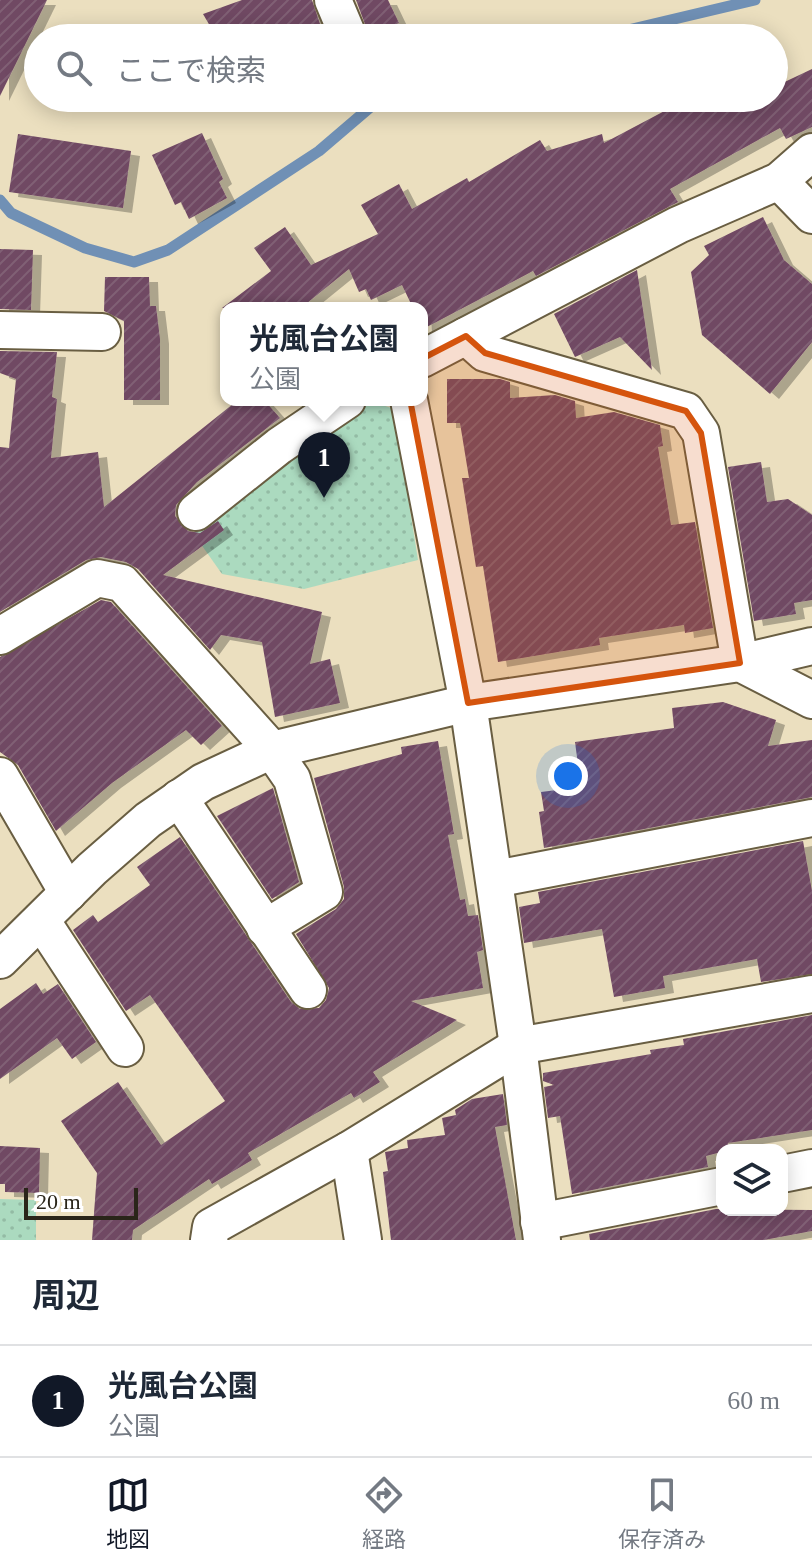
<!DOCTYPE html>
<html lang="ja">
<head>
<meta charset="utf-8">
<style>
	body { margin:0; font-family:"Times New Roman","Noto Sans JP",serif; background:#f2f2f3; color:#1f2937 }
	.controls { position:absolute; right:24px; bottom:24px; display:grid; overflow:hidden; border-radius:16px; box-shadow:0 4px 20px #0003 }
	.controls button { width:72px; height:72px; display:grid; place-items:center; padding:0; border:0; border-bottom:2px solid #e0e1e3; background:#fff; color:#1f2937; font:40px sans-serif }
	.scale { position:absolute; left:24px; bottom:20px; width:114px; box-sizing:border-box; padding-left:8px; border:4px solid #2a2519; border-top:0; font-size:22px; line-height:28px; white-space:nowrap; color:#2a2519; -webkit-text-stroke:6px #fff; paint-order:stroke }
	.you { position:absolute; left:568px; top:776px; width:28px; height:28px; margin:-20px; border:6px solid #fff; border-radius:50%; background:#1a73e8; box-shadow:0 0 0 12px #1a73e833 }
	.badge { display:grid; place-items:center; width:52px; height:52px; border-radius:50%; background:#111827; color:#fff; font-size:26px; font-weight:700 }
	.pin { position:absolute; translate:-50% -66px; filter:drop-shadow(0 2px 4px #0008) }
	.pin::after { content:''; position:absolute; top:42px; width:28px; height:24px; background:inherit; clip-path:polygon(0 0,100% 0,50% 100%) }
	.popup { position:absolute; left:220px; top:302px; width:208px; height:104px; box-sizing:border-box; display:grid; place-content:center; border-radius:16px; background:#fff; filter:drop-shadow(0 2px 6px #0005); font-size:26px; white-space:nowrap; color:#747a83 }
	.popup b { font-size:30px; color:#1f2937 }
	.popup::after { content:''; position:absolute; left:50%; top:100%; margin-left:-16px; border:16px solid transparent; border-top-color:#fff }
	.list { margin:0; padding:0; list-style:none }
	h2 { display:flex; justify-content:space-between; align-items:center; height:104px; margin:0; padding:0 32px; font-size:34px }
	h2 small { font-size:26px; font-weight:400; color:#747a83 }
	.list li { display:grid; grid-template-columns:52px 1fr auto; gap:24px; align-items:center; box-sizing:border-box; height:112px; padding:0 32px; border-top:2px solid #e0e1e3 }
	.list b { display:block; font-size:30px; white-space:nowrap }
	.list p { margin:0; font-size:26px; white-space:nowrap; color:#747a83 }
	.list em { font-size:26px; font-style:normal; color:#747a83 }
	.icon { flex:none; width:44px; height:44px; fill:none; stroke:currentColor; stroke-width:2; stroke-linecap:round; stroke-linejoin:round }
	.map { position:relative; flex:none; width:812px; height:1240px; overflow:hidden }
	.search { position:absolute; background:#fff; box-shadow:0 4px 20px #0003; left:24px; right:24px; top:24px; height:88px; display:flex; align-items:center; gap:20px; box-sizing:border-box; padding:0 28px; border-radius:44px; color:#747a83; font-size:30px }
	.sheet { height:216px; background:#fff }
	nav { display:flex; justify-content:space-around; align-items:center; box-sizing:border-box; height:112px; border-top:2px solid #e0e1e3; background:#fff; font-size:22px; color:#747a83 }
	nav a { display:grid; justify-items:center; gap:4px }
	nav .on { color:#111827 }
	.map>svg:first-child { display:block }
	.park { fill:url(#park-dots) }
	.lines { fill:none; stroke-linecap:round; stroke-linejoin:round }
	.stream { stroke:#7090b5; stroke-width:11 }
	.building { fill:url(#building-hatch); filter:url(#shadow) }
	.minor-casing { stroke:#695e42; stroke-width:40 }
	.minor { stroke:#fff; stroke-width:36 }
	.marked { fill:#d5540d; fill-opacity:0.2; stroke:#d5540d; stroke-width:6; stroke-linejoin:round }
</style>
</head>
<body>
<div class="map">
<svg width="812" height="1240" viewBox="0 0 812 1240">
	<defs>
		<pattern id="park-dots" width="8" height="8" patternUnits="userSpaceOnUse" patternTransform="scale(2)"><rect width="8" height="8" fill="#abdabf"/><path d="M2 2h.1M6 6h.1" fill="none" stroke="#93bba4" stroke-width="1.8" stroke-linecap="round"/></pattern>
		<pattern id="building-hatch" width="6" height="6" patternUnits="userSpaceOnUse" patternTransform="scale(2)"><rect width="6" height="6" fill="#704863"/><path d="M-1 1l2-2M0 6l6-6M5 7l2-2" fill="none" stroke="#806074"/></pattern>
		<filter id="shadow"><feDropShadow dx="9" dy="5" stdDeviation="0" flood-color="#0004"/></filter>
	</defs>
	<rect width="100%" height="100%" fill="#ebdfbf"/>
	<g class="park">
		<path d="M368 400 394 409 418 560 304 589 222 574 193 533Z"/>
		<path d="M0 1199 36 1200V1240H0Z"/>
	</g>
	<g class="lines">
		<g class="stream">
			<path d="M550 38 628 30 755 0"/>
			<path d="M0 200 11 213 85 248 134 262 168 250 319 151 381 98"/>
		</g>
	</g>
	<g class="building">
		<path d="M0 0H47L0 96Z"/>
		<path d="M242 0H312L320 24 289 38H217L203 14Z"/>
		<path d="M356 0H388L399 23 369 35Z"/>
		<path d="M812 69V127L786 139 780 128 670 189 678 202 536 276 533 271 423 329 422 308H413L402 285 371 300 366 289 359 292 349 269 301 308H222L271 271 254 248 285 227 311 265 378 234 361 205 399 184 412 209 467 178 469 182 540 140 547 151 602 134 604 143 689 98H699L706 109 727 98H774V87Z"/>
		<path d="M202 133 223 179 219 182 227 198 189 219 181 202 175 205 152 155Z"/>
		<path d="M18 134 131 151 123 208 9 192Z"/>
		<path d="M763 217 784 260 812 284V342L770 394 702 335 691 272 709 255 704 246Z"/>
		<path d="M0 249 33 250 31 310 0 309Z"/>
		<path d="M637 270 652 370 620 337 575 357 554 314Z"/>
		<path d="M105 277H149L150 306H156L160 339V400H124V321L104 311Z"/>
		<path d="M0 351 57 352 52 397 57 399 51 458 98 452 104 507 238 400H264L280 418 197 482 176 505 175 516 188 531 200 533 218 521 224 530 163 575 322 612 310 664 330 659 340 703 275 717 262 642 221 635 210 650 138 569 126 562 101 557 86 560 0 612V447L9 448 16 379 0 373Z"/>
		<path d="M447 379H500L510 382V398L555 395 575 401 576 418 614 412 660 425 663 446 658 447 671 525 695 522 713 628 685 633 684 625 599 638 600 645 498 662 483 566 476 567 462 478H469L460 423H447Z"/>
		<path d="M761 462 767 502 788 499 812 515V600L794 603 796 614 754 621 728 467Z"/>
		<path d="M101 600 111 602 222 726 201 745 186 730 112 783 56 831 18 765 0 752V657Z"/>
		<path d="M723 702 776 720 768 746 812 740V797L544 848 539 812 544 811 541 792 581 787 575 742 674 728 672 708Z"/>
		<path d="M438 741 454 834 448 835 460 900 465 899 468 916 478 915 483 950 477 952 483 988 411 1001 457 1020 373 1072 380 1082 354 1098 351 1093 248 1153 252 1160 212 1184 209 1179 133 1230 132 1240H92L97 1173 61 1121 118 1082 161 1145 225 1101 150 995 126 1011 73 930 93 915 98 922 150 885 137 867 180 837 291 1002 300 1009 319 1008 326 1000 329 988 296 934 336 909 344 899V887L314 778 402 754 401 747Z"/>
		<path d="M273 788 299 882 272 899 217 816Z"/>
		<path d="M803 841 812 891V974L761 982 757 959 663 976 665 988 614 997 602 929 524 943 519 907 540 903 538 892Z"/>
		<path d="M36 983 43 994 58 984 96 1042 72 1059 57 1038 0 1079V1009Z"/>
		<path d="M812 1015V1130L728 1143 729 1150 706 1156 708 1167 572 1194 560 1116 548 1118 544 1087 554 1085 543 1081V1073L651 1054 650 1050 684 1045 683 1039Z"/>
		<path d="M503 1094 507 1125 495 1127 516 1240H391L383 1172 388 1171 385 1152 408 1148 407 1140 445 1135 442 1118 456 1115 455 1110 472 1099Z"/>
		<path d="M0 1146 40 1148 39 1193 5 1192V1184H0Z"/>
		<path d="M716 1209 812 1210V1231L764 1240H590L589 1234Z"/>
	</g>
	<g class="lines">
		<g class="minor-casing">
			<g id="minor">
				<path d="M333 0 349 38"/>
				<path d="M779 181 812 215"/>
				<path d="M0 330 102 332"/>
				<path d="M466 336 485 353 686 411 701 433 740 663 812 646"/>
				<path d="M422 359 678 225 779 181 812 152"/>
				<path d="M409 400 468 703 518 1046 542 1240"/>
				<path d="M196 512 279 446 347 400"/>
				<path d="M0 636 97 578 122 583 272 750 292 779 324 892 265 928"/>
				<path d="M0 776 68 893"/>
				<path d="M179 798 308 990"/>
				<path d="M495 879 812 818"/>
				<path d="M41 920 125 1048"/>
				<path d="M0 960 92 869 148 820 203 782 272 750 468 703 740 663 812 700"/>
				<path d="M349 1150 363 1240"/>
				<path d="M782 1174 812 1168"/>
				<path d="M539 1222 722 1186"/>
				<path d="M209 1240 211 1227 349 1150 518 1046 812 994"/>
			</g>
		</g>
		<use href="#minor" class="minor"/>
	</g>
	<path class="marked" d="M466 336 485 353 686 411 701 433 740 663 468 703 404 368Z"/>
</svg>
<div class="controls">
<button><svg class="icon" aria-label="layers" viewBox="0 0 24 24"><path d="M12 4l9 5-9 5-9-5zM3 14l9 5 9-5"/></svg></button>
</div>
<div class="scale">20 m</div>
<div class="you"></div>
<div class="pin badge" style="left:324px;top:498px">1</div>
<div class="popup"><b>光風台公園</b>公園</div>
<div class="search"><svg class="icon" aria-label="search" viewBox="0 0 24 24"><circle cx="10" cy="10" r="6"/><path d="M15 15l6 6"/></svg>ここで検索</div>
</div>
<section class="sheet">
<h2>周辺<small></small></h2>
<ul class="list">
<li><span class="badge">1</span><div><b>光風台公園</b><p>公園</p></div><em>60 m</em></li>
</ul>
</section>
<nav>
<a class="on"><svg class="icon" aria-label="map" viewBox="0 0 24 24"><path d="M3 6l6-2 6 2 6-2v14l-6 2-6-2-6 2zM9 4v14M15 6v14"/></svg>地図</a>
<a><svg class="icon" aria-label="directions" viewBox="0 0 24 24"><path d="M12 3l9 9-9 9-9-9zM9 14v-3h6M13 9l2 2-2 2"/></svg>経路</a>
<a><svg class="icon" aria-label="saved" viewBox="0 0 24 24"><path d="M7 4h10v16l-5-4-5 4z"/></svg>保存済み</a>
</nav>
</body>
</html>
